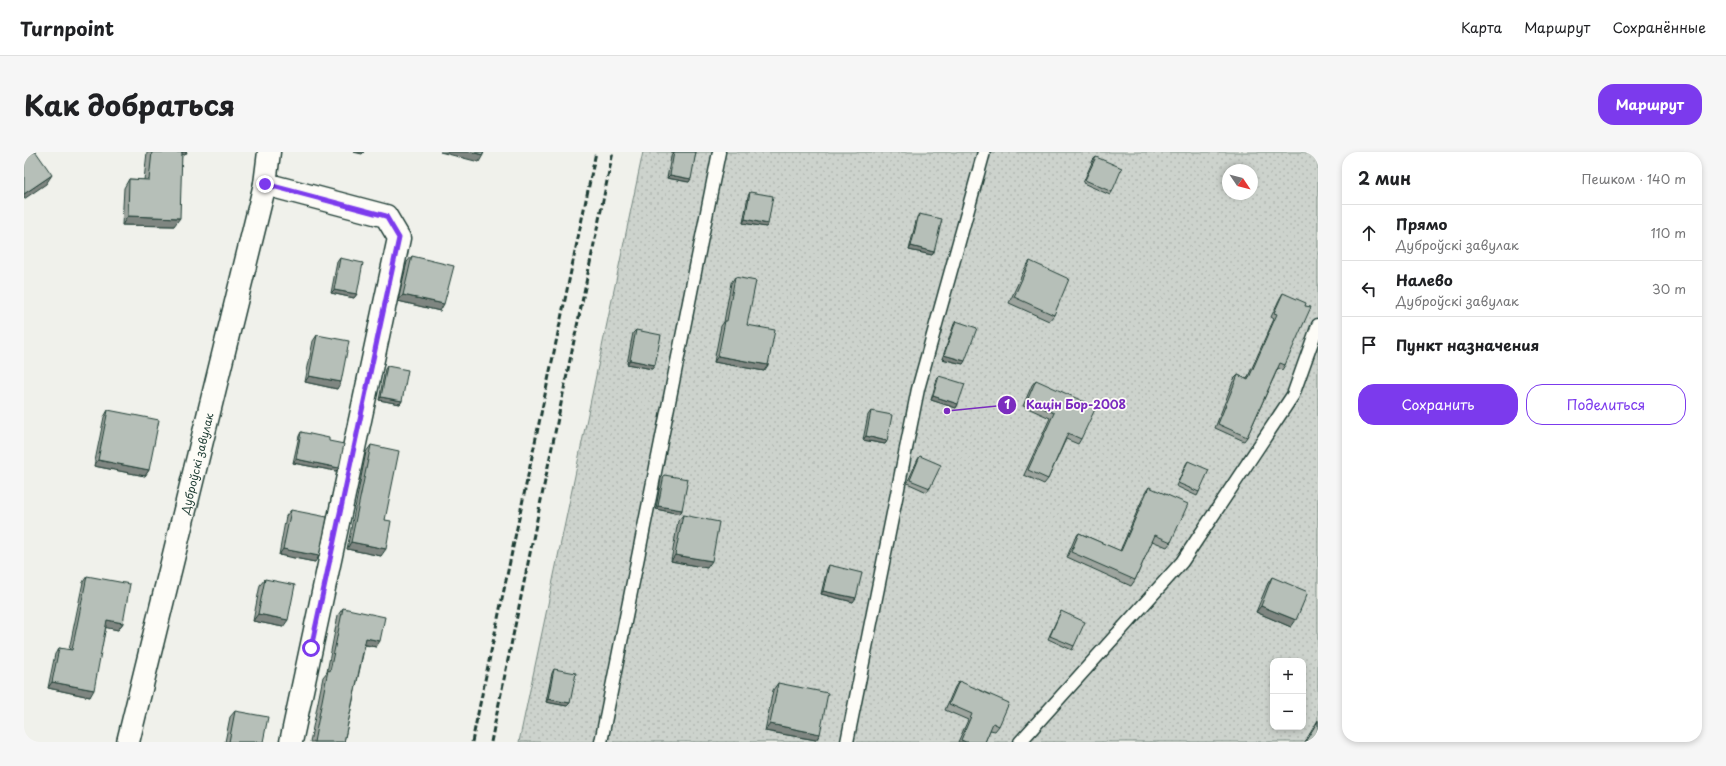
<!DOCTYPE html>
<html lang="ru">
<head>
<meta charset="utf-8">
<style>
	body { margin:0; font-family:"Playpen Sans",sans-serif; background:#f6f6f6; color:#202124 }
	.controls { position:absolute; right:12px; bottom:12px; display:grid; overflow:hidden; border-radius:8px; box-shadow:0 2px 6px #0003 }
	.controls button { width:36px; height:36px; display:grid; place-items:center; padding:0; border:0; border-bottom:1px solid #e0e0e0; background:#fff; color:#202124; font:20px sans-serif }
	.compass { position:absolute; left:1198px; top:12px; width:36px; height:36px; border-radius:50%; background:#fff; box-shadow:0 2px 6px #0003; rotate:125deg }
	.stop { position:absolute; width:12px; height:12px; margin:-9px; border:3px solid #7c3aed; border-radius:50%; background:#fff }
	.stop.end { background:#7c3aed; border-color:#fff; box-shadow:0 1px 4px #0008 }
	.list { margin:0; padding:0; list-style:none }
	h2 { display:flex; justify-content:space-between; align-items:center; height:52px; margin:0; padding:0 16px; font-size:17px }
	h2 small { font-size:13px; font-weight:400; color:#757577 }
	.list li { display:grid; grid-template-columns:26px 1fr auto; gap:12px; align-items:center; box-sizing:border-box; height:56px; padding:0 16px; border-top:1px solid #e0e0e0 }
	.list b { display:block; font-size:15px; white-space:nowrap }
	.list p { margin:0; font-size:13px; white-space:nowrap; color:#757577 }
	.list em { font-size:13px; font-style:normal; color:#757577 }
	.actions { display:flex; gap:8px; padding:12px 16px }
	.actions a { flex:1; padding:9px 0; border:1px solid #7c3aed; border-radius:16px; text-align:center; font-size:14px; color:#7c3aed }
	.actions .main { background:#7c3aed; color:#fff }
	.icon { flex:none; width:22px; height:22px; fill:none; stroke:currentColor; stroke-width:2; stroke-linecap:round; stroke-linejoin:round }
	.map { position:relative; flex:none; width:1294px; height:590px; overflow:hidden; border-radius:16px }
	header { display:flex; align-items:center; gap:24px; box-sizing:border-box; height:56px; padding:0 20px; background:#fff; border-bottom:1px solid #e0e0e0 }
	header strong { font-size:19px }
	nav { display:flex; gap:22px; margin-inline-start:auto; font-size:14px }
	.intro { display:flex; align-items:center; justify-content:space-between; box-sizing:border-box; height:96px; padding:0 24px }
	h1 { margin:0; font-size:28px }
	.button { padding:10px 18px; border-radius:16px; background:#7c3aed; color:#fff; font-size:14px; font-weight:700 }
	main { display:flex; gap:24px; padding:0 24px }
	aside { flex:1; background:#fff; border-radius:16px; box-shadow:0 2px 6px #0003 }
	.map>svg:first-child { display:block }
	.park { fill:url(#park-dots); stroke:#768880; fill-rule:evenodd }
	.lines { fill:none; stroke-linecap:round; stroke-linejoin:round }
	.lane-casing { stroke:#1f3d34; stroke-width:15 }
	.street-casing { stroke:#1f3d34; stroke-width:25 }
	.lane { stroke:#fdfcf7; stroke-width:12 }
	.street { stroke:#fdfcf7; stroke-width:22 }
	.rail { stroke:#1f3d34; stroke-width:3; stroke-dasharray:6 3; stroke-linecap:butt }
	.wall { fill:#9da49e; stroke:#1f3d34 }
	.shaded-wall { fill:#7f8681; stroke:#1f3d34 }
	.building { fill:#b6bfb8; stroke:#1f3d34 }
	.route { stroke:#7c3aed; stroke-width:5 }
	.labels { text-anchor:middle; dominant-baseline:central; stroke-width:3.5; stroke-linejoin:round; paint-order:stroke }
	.street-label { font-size:11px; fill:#1f3d34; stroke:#fdfcf7 }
	.leader { fill:none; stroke:#7b2cbf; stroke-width:1.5 }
	.callout-dot { fill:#7b2cbf; stroke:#fdfcf7; stroke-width:1.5 }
	.mark-label { font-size:12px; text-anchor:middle; font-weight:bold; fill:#fff }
	.callout-label { font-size:12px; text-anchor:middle; font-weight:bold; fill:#7b2cbf; stroke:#fdfcf7; stroke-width:3.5; stroke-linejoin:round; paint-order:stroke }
</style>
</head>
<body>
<header>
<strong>Turnpoint</strong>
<nav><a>Карта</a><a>Маршрут</a><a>Сохранённые</a></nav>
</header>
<div class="intro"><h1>Как добраться</h1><a class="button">Маршрут</a></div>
<main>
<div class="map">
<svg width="1294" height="590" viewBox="0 0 1294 590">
	<defs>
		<pattern id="park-dots" width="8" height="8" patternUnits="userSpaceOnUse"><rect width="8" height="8" fill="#cdd3cd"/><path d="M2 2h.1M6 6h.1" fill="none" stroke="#b0b6b1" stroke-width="1.8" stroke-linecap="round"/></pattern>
	</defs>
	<rect width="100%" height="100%" fill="#f0f1eb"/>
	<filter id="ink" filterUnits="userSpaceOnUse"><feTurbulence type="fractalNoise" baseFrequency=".025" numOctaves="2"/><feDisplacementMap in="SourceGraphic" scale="8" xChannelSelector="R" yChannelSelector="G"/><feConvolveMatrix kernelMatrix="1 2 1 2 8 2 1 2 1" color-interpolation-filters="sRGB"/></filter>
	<g filter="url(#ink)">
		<path class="park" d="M619 0H1294V590H495ZM1204 18H1228V42H1204ZM1249 509H1279V575H1249Z"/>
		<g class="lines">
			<g class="lane-casing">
				<g id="lane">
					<path d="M577 590 695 0"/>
					<path d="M823 590 894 237 960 0"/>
					<path d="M996 590 1158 410 1269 243 1294 173"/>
				</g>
			</g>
			<g class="street-casing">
				<g id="street">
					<path d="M241 32 362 64 375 86 267 590"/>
					<path id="s1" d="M104 590 241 32 245 0"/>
				</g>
			</g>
			<use href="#lane" class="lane"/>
			<use href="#street" class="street"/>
			<g class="rail">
				<path d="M448 590 572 0"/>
				<path d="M467 590 589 0"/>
			</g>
		</g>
		<g class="wall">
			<path d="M123 0H163L161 3 158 2 150 74 98 73 100 36 105 27 120 28Z"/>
			<path d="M648 0H672L665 30 643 26Z"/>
			<path d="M1072 5 1088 40 1086 43 1059 31 1069 8Z"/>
			<path d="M726 40 744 72 742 75 719 71 724 44Z"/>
			<path d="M895 62 910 100 908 103 885 98 893 65Z"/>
			<path d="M388 104 416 159 374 149 383 110Z"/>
			<path d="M316 106 333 142 330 146 307 141 313 110Z"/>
			<path d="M1006 109 1030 163 1025 169 985 151 1001 116Z"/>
			<path d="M711 125 723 173 744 213 740 219 690 210 697 174 700 170 707 131Z"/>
			<path d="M1259 141 1261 213 1258 218 1254 216 1223 285 1220 289 1191 276 1210 227 1214 223 1223 227 1250 167 1247 165 1256 146Z"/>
			<path d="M932 169 939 212 918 207 930 172Z"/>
			<path d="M612 178 628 217 603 212 609 181Z"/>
			<path d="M293 183 313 237 281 230 289 189Z"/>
			<path d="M363 214 378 249 376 252 355 248 361 217Z"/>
			<path d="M915 224 934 252 932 256 907 248 913 227Z"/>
			<path d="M1012 228 1057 287 1054 292 1042 287 1024 327 1020 332 1000 323 1026 266 999 254 1008 233Z"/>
			<path d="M84 258 125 318 121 324 70 314 80 265Z"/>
			<path d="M847 259 863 289 861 292 839 288 844 263Z"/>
			<path d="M277 280 305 289 315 316 312 319 269 311 275 284Z"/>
			<path d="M347 293 361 368 357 404 323 397 342 300Z"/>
			<path d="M896 304 906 336 903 340 883 331 894 307Z"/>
			<path d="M1164 309 1175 340 1173 344 1152 334 1162 312Z"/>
			<path d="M640 323 658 358 656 362 632 357 637 326Z"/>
			<path d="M1125 335 1147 390 1143 395 1128 389 1111 428 1107 434 1043 405 1051 386 1055 381 1096 399 1121 341Z"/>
			<path d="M267 358 291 410 255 403 262 364Z"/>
			<path d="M659 363 683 416 647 409 654 369Z"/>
			<path d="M805 413 829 450 797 442 803 417Z"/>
			<path d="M63 424 99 471 94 478 82 475 66 545 24 536 31 502 35 496 45 498 59 430Z"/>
			<path d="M1248 425 1267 475 1232 460 1244 431Z"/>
			<path d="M241 427 259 475 229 469 236 433Z"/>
			<path d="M319 456 352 495 341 493 320 590H286L299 525 303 520 314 463Z"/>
			<path d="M1037 459 1050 494 1048 498 1024 487 1035 463Z"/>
			<path d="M530 517 546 551 543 554 522 550 528 521Z"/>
			<path d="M935 529 975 574 971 579 966 578 961 590H934L944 568 921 558 931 535Z"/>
			<path d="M754 531 796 582 792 588 741 579 749 538Z"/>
			<path d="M211 559 239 590H201L206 565Z"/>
			<path d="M1294 568V590H1281Z"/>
		</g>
		<g class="shaded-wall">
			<path d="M153 0H163L161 3 152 2Z"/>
			<path d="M329 0H340L338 2Z"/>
			<path d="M416 0H447L459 3 455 10Z"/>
			<path d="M28 23 22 32 0 47V42Z"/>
			<path d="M646 23 667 27 665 30 643 26Z"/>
			<path d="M104 64 156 66 150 74 98 73Z"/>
			<path d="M721 67 744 72 742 75 719 71Z"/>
			<path d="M887 94 910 100 908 103 885 98Z"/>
			<path d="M310 138 333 142 330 146 307 141Z"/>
			<path d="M379 143 420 152 416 159 374 149Z"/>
			<path d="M920 203 941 209 939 212 918 207Z"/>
			<path d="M694 204 744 213 740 219 690 210Z"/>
			<path d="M606 208 631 213 628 217 603 212Z"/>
			<path d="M285 224 317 230 313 237 281 230Z"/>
			<path d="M909 244 934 252 932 256 907 248Z"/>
			<path d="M357 245 378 249 376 252 355 248Z"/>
			<path d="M842 284 863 289 861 292 839 288Z"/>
			<path d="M272 307 315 316 312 319 269 311Z"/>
			<path d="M74 308 125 318 121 324 70 314Z"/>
			<path d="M634 354 658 358 656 362 632 357Z"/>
			<path d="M327 390 362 397 357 404 323 397Z"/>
			<path d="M259 397 295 404 291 410 255 403Z"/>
			<path d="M651 403 688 409 683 416 647 409Z"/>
			<path d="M799 439 832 446 829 450 797 442Z"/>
			<path d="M1237 454 1272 468 1267 475 1232 460Z"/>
			<path d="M234 462 264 468 259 475 229 469Z"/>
			<path d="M83 468 99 471 94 478 79 475Z"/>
			<path d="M342 486 356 489 352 495 338 492Z"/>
			<path d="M28 530 70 538 66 545 24 536Z"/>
			<path d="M524 547 546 551 543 554 522 550Z"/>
			<path d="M746 572 796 582 792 588 741 579Z"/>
		</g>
		<g class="building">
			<path d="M0 0H12L28 23 0 42Z"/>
			<path d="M128 0H158L156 66 104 64 105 27 125 28Z"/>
			<path d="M447 0H460L459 3Z"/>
			<path d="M650 0H672L667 27 646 23Z"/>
			<path d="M1072 5 1098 16 1088 40 1061 28Z"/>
			<path d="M726 40 749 44 744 72 721 67Z"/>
			<path d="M895 62 918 67 910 100 887 94Z"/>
			<path d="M388 104 430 114 420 152 379 143Z"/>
			<path d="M316 106 339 111 333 142 310 138Z"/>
			<path d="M1006 109 1045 127 1030 163 990 145Z"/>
			<path d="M711 125 732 129 723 173 751 178 744 213 694 204 701 169H703Z"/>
			<path d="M1259 141 1282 151 1281 154 1287 155 1261 213 1256 211 1223 285 1194 272 1214 223 1224 228 1253 162 1250 161Z"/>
			<path d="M932 169 953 176 941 209 920 203Z"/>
			<path d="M612 178 637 183 631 213 606 208Z"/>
			<path d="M293 183 325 189 317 230 285 224Z"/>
			<path d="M363 214 384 218 378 249 357 245Z"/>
			<path d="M915 224 941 232 934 252 909 244Z"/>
			<path d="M1012 228 1072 255 1057 287 1044 281 1024 327 1004 318 1030 261 1003 249Z"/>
			<path d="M84 258 135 268 125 318 74 308Z"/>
			<path d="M847 259 868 263 863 289 842 284Z"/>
			<path d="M277 280 305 286V289L320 292 315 316 272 307Z"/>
			<path d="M347 293 375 299 361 368 367 369 362 397 327 390Z"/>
			<path d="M896 304 917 313 906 336 886 328Z"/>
			<path d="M1164 309 1185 318 1175 340 1154 331Z"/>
			<path d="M640 323 664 327 658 358 634 354Z"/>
			<path d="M1125 335 1164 352 1147 390 1131 383 1111 428 1047 400 1055 381 1097 399Z"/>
			<path d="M267 358 303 365 295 404 259 397Z"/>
			<path d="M659 363 695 370 688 409 651 403Z"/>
			<path d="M805 413 838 421 832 446 799 439Z"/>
			<path d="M63 424 106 432 99 471 83 468 70 538 28 530 35 496 48 498Z"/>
			<path d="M1248 425 1284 440 1272 468 1237 454Z"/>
			<path d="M241 427 271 433 264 468 234 462Z"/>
			<path d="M319 456 361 465 356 489 342 486 320 590H290L304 518 306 519Z"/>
			<path d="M1037 459 1061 470 1050 494 1026 484Z"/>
			<path d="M530 517 552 521 546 551 524 547Z"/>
			<path d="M935 529 985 551 975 574 969 571 961 590H942L937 588 948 562 925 552Z"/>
			<path d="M754 531 804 541 796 582 746 572Z"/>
			<path d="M211 559 244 565 239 590H205Z"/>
			<path d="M1294 569V590H1281Z"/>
		</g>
	</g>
	<g class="lines" filter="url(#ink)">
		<path class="route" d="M241 32 362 64 375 86 287 496"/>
	</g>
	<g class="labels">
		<g class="street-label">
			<text stroke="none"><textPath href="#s1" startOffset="287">Дуброўскі завулак</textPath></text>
		</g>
	</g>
	<path class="leader" d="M923 259L983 253"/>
	<g class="callout-dot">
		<circle cx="923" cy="259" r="4"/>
		<circle cx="983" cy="253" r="10"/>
	</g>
	<g class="mark-label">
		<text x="983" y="257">1</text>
	</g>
	<g class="callout-label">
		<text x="1052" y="257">Кацін Бор-2008</text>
	</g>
</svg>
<div class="controls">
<button>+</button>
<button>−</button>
</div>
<svg class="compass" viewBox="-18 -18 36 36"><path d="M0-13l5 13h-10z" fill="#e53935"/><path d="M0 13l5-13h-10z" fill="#757577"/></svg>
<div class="stop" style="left:287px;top:496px"></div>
<div class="stop end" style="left:241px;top:32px"></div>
</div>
<aside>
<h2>2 мин<small>Пешком · 140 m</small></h2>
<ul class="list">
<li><svg class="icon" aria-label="ahead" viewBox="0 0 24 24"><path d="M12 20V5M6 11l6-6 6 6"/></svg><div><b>Прямо</b><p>Дуброўскі завулак</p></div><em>110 m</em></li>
<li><svg class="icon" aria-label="left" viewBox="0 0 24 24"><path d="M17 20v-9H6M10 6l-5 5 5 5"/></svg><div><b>Налево</b><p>Дуброўскі завулак</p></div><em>30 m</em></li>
<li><svg class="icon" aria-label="arrive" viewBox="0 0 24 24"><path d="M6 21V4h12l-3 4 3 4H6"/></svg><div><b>Пункт назначения</b></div></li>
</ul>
<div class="actions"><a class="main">Сохранить</a><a>Поделиться</a></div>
</aside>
</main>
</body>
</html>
